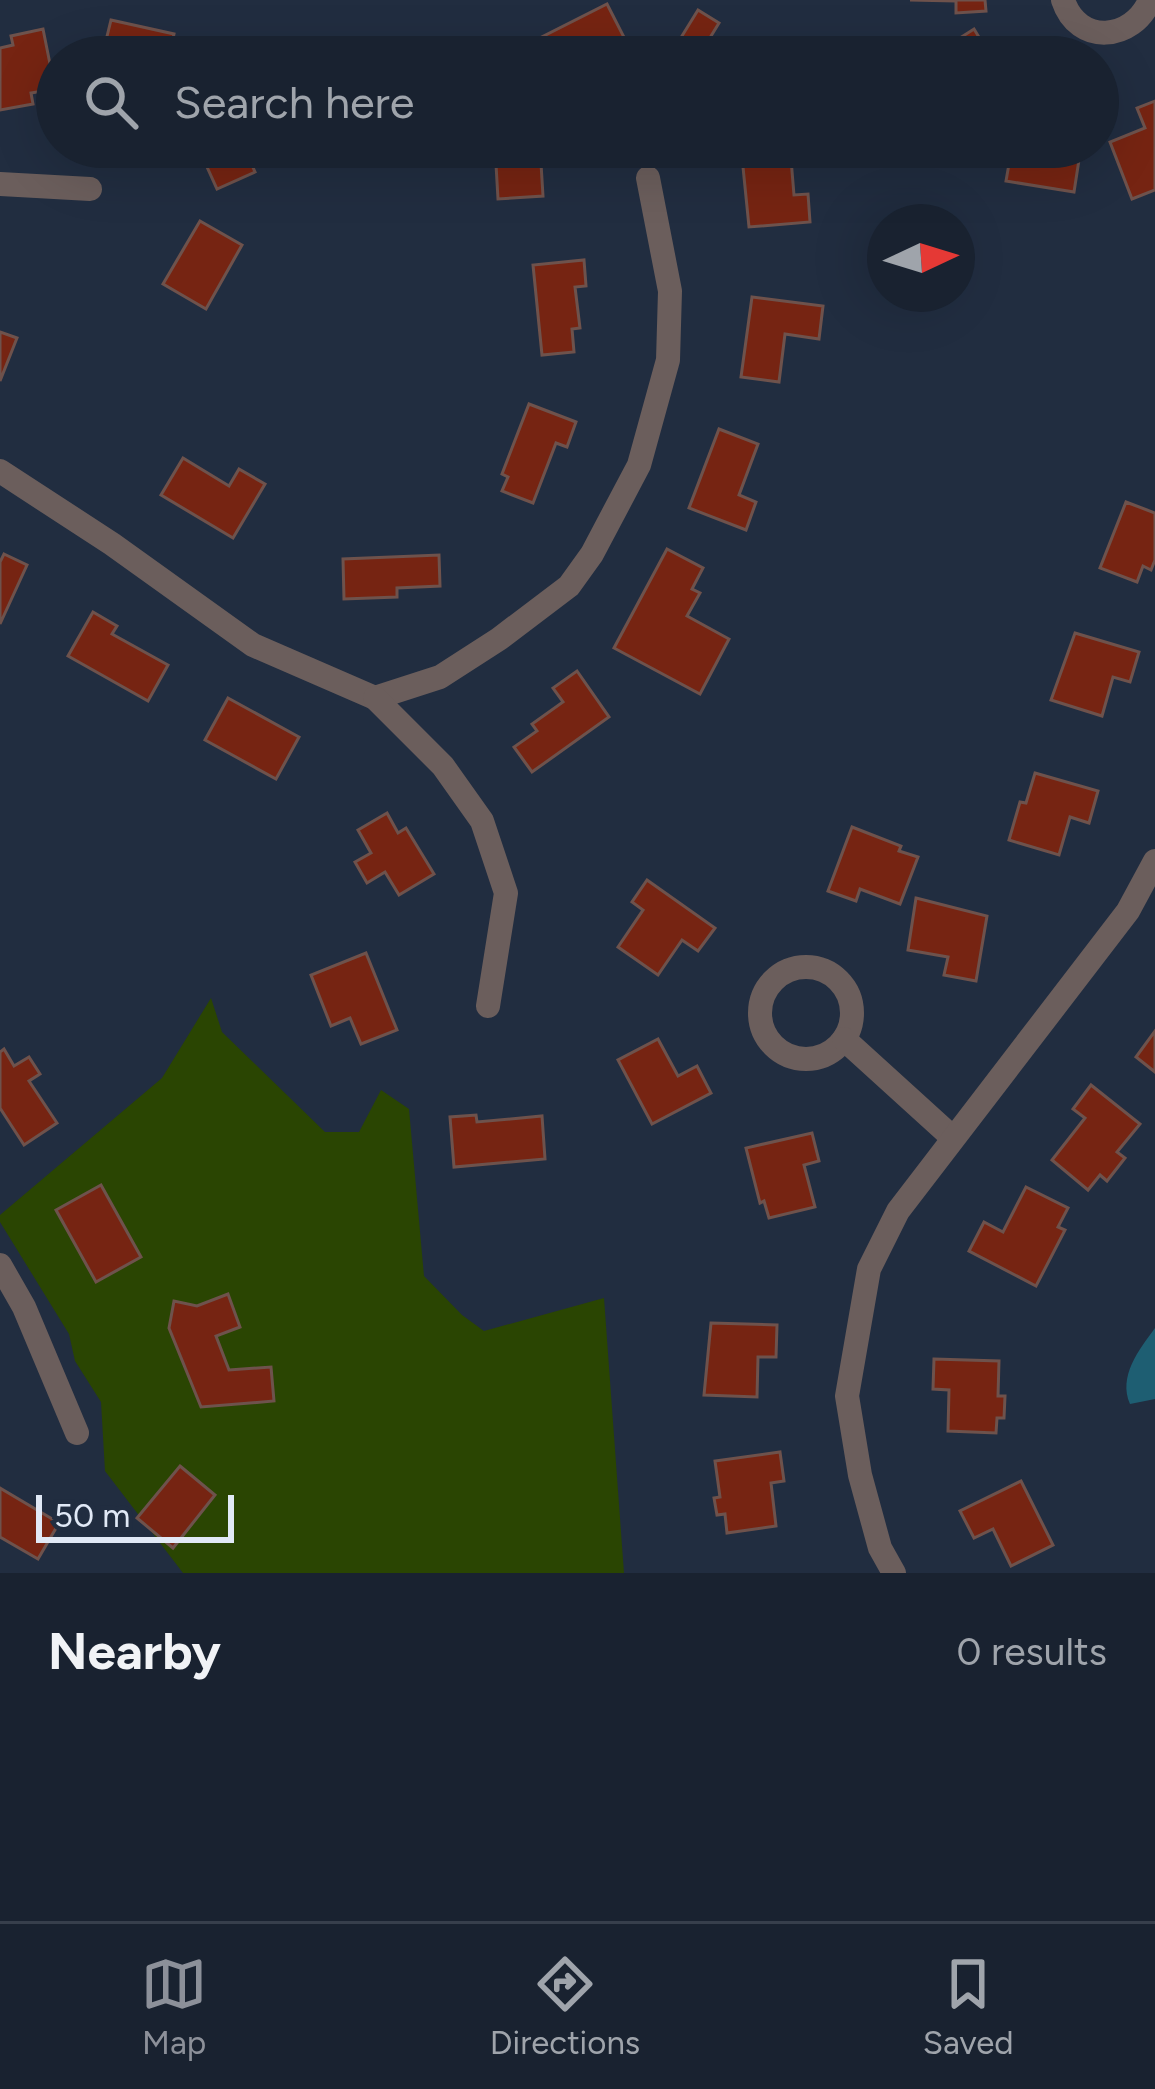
<!DOCTYPE html>
<html lang="en">
<head>
<meta charset="utf-8">
<style>
	body { margin:0; font-family:Figtree,sans-serif; background:#222a38; color:#f1f3f6 }
	.compass { position:absolute; left:867px; top:204px; width:108px; height:108px; border-radius:50%; background:#192230; box-shadow:0 12px 48px #0002; rotate:86deg }
	.scale { position:absolute; left:36px; bottom:30px; width:198px; box-sizing:border-box; padding-left:12px; border:6px solid #e1e9f6; border-top:0; font-size:33px; line-height:42px; white-space:nowrap; color:#e1e9f6; -webkit-text-stroke:9px #212d40; paint-order:stroke }
	.list { margin:0; padding:0; list-style:none }
	h2 { display:flex; justify-content:space-between; align-items:center; height:156px; margin:0; padding:0 48px; font-size:51px }
	h2 small { font-size:39px; font-weight:400; color:#9fa4ab }
	.icon { flex:none; width:66px; height:66px; fill:none; stroke:currentColor; stroke-width:2; stroke-linecap:round; stroke-linejoin:round }
	.map { position:relative; flex:none; width:1155px; height:1573px; overflow:hidden }
	.search { position:absolute; background:#192230; box-shadow:0 12px 48px #0002; left:36px; right:36px; top:36px; height:132px; display:flex; align-items:center; gap:30px; box-sizing:border-box; padding:0 42px; border-radius:66px; color:#9fa4ab; font-size:45px }
	.sheet { height:348px; background:#192230 }
	nav { display:flex; justify-content:space-around; align-items:center; box-sizing:border-box; height:168px; border-top:3px solid #373f4c; background:#192230; font-size:33px; color:#9fa4ab }
	nav a { display:grid; justify-items:center; gap:6px }
	nav .on { color:#8c9099 }
	.map>svg:first-child { display:block }
	.green { fill:#2a4502 }
	.water { fill:#1e5e72 }
	.building { fill:#762412; stroke:#6e524c; stroke-width:3 }
	.lines { fill:none; stroke-linecap:round; stroke-linejoin:round }
	.street { stroke:#6b5e5c; stroke-width:24 }
</style>
</head>
<body>
<div class="map">
<svg width="1155" height="1573" viewBox="0 0 1155 1573">
	<rect width="100%" height="100%" fill="#212d40"/>
	<path class="green" d="M211 998 222 1032 325 1132H359L381 1090 409 1109 424 1276 462 1315 484 1331 604 1298 624 1573H183L105 1471 101 1402 75 1361 69 1334 0 1222V1215L162 1078Z"/>
	<path class="water" d="M1155 1328V1399L1130 1404C1118 1376 1139 1350 1155 1328Z"/>
	<g class="building">
		<path d="M910 0H985L986 11 956 13V1Z"/>
		<path d="M607 4 629 47 610 57 603 53 595 57H531L526 45Z"/>
		<path d="M698 10 719 23 708 41 734 57H669Z"/>
		<path d="M111 20 174 34 169 57H102Z"/>
		<path d="M43 29 55 89 31 93 33 104 0 110V48L13 45 11 36Z"/>
		<path d="M974 29 991 57H930Z"/>
		<path d="M1155 101V190L1132 199 1110 142 1145 128 1137 108Z"/>
		<path d="M198 147H244L255 172 217 189Z"/>
		<path d="M495 147H540L543 196 498 199Z"/>
		<path d="M741 147H790L794 195 808 194 810 222 749 227Z"/>
		<path d="M1012 147H1081L1074 192 1006 181Z"/>
		<path d="M200 221 242 245 206 309 163 284Z"/>
		<path d="M584 260 586 286 575 287 580 328 572 329 574 352 542 355 533 265Z"/>
		<path d="M752 297 823 306 819 339 785 334 779 382 741 377Z"/>
		<path d="M0 332 17 338 0 381Z"/>
		<path d="M529 404 576 422 567 447 556 443 533 503 502 491 508 477 502 474Z"/>
		<path d="M719 429 758 444 739 495 756 502 746 530 689 508Z"/>
		<path d="M183 458 229 486 239 469 265 484 233 538 161 495Z"/>
		<path d="M1126 502 1155 513V560L1151 570 1143 566 1137 582 1100 568Z"/>
		<path d="M667 549 703 568 692 589 700 593 687 616 729 639 700 694 614 648Z"/>
		<path d="M4 554 27 565 0 624V562Z"/>
		<path d="M439 555 440 586 397 588V597L344 599 343 559Z"/>
		<path d="M93 612 117 626 112 634 168 665 148 701 68 656Z"/>
		<path d="M1075 633 1139 652 1130 682 1113 677 1102 716 1051 700Z"/>
		<path d="M577 671 609 717 532 772 514 747 537 731 532 724 563 702 553 688Z"/>
		<path d="M228 698 299 737 276 779 205 740Z"/>
		<path d="M1035 773 1098 791 1089 823 1070 817 1059 855 1009 840 1020 802 1026 803Z"/>
		<path d="M387 813 398 833 406 828 434 874 399 895 385 872 367 883 355 862 371 853 358 830Z"/>
		<path d="M852 827 901 846 899 851 918 857 900 904 860 889 856 901 828 891Z"/>
		<path d="M647 880 715 928 698 951 682 940 658 975 618 947 643 910 632 902Z"/>
		<path d="M916 898 987 916 976 981 944 975 948 957 908 950Z"/>
		<path d="M366 953 397 1030 361 1044 350 1018 331 1026 311 975Z"/>
		<path d="M1155 1031V1072L1136 1057Z"/>
		<path d="M658 1039 678 1076 697 1066 711 1093 652 1124 618 1060Z"/>
		<path d="M4 1049 14 1066 29 1057 40 1074 29 1081 57 1123 24 1145 0 1108V1052Z"/>
		<path d="M1091 1085 1140 1124 1117 1152 1125 1158 1107 1181 1100 1175 1088 1190 1052 1160 1085 1118 1073 1109Z"/>
		<path d="M476 1115 477 1122 542 1116 545 1159 454 1167 450 1117Z"/>
		<path d="M812 1133 819 1161 804 1165 815 1207 769 1218 764 1201 760 1203 746 1148Z"/>
		<path d="M101 1185 141 1257 96 1282 56 1210Z"/>
		<path d="M1026 1187 1068 1208 1058 1227 1065 1230 1036 1286 969 1251 984 1222 1003 1232Z"/>
		<path d="M228 1294 240 1327 216 1336 229 1370 271 1367 274 1401 201 1407 169 1328 174 1301 197 1306Z"/>
		<path d="M711 1323 777 1325 776 1357H758L757 1397 704 1395Z"/>
		<path d="M934 1359 999 1361 998 1396H1005L1004 1418H997L996 1433 948 1431 949 1390 933 1389Z"/>
		<path d="M780 1452 784 1481 771 1483 776 1526 727 1533 725 1514 717 1515 714 1498 720 1497 715 1461Z"/>
		<path d="M180 1466 215 1495 173 1548 137 1518Z"/>
		<path d="M1021 1481 1053 1545 1011 1566 993 1529 974 1538 960 1511Z"/>
		<path d="M0 1488 59 1523 38 1559 0 1537Z"/>
	</g>
	<g class="lines">
		<g class="street">
			<path d="M1063 0C1078 46 1133 41 1150 0"/>
			<path d="M0 184 90 189"/>
			<path d="M0 471 112 544 253 645 375 698 440 677 499 639 569 586 592 554 639 465 668 360 670 291 648 178"/>
			<path d="M375 698 443 766 482 821 506 893 488 1006"/>
			<circle cx="806" cy="1013" r="46"/>
			<path d="M844 1039 953 1138"/>
			<path d="M0 1265 24 1307 77 1433"/>
			<path d="M894 1573 880 1548 860 1475 847 1396 869 1269 898 1211 1128 911 1155 861"/>
		</g>
	</g>
</svg>
<svg class="compass" viewBox="-18 -18 36 36"><path d="M0-13l5 13h-10z" fill="#e53935"/><path d="M0 13l5-13h-10z" fill="#9fa4ab"/></svg>
<div class="scale">50 m</div>
<div class="search"><svg class="icon" aria-label="search" viewBox="0 0 24 24"><circle cx="10" cy="10" r="6"/><path d="M15 15l6 6"/></svg>Search here</div>
</div>
<section class="sheet">
<h2>Nearby<small>0 results</small></h2>
<ul class="list">
</ul>
</section>
<nav>
<a class="on"><svg class="icon" aria-label="map" viewBox="0 0 24 24"><path d="M3 6l6-2 6 2 6-2v14l-6 2-6-2-6 2zM9 4v14M15 6v14"/></svg>Map</a>
<a><svg class="icon" aria-label="directions" viewBox="0 0 24 24"><path d="M12 3l9 9-9 9-9-9zM9 14v-3h6M13 9l2 2-2 2"/></svg>Directions</a>
<a><svg class="icon" aria-label="saved" viewBox="0 0 24 24"><path d="M7 4h10v16l-5-4-5 4z"/></svg>Saved</a>
</nav>
</body>
</html>
